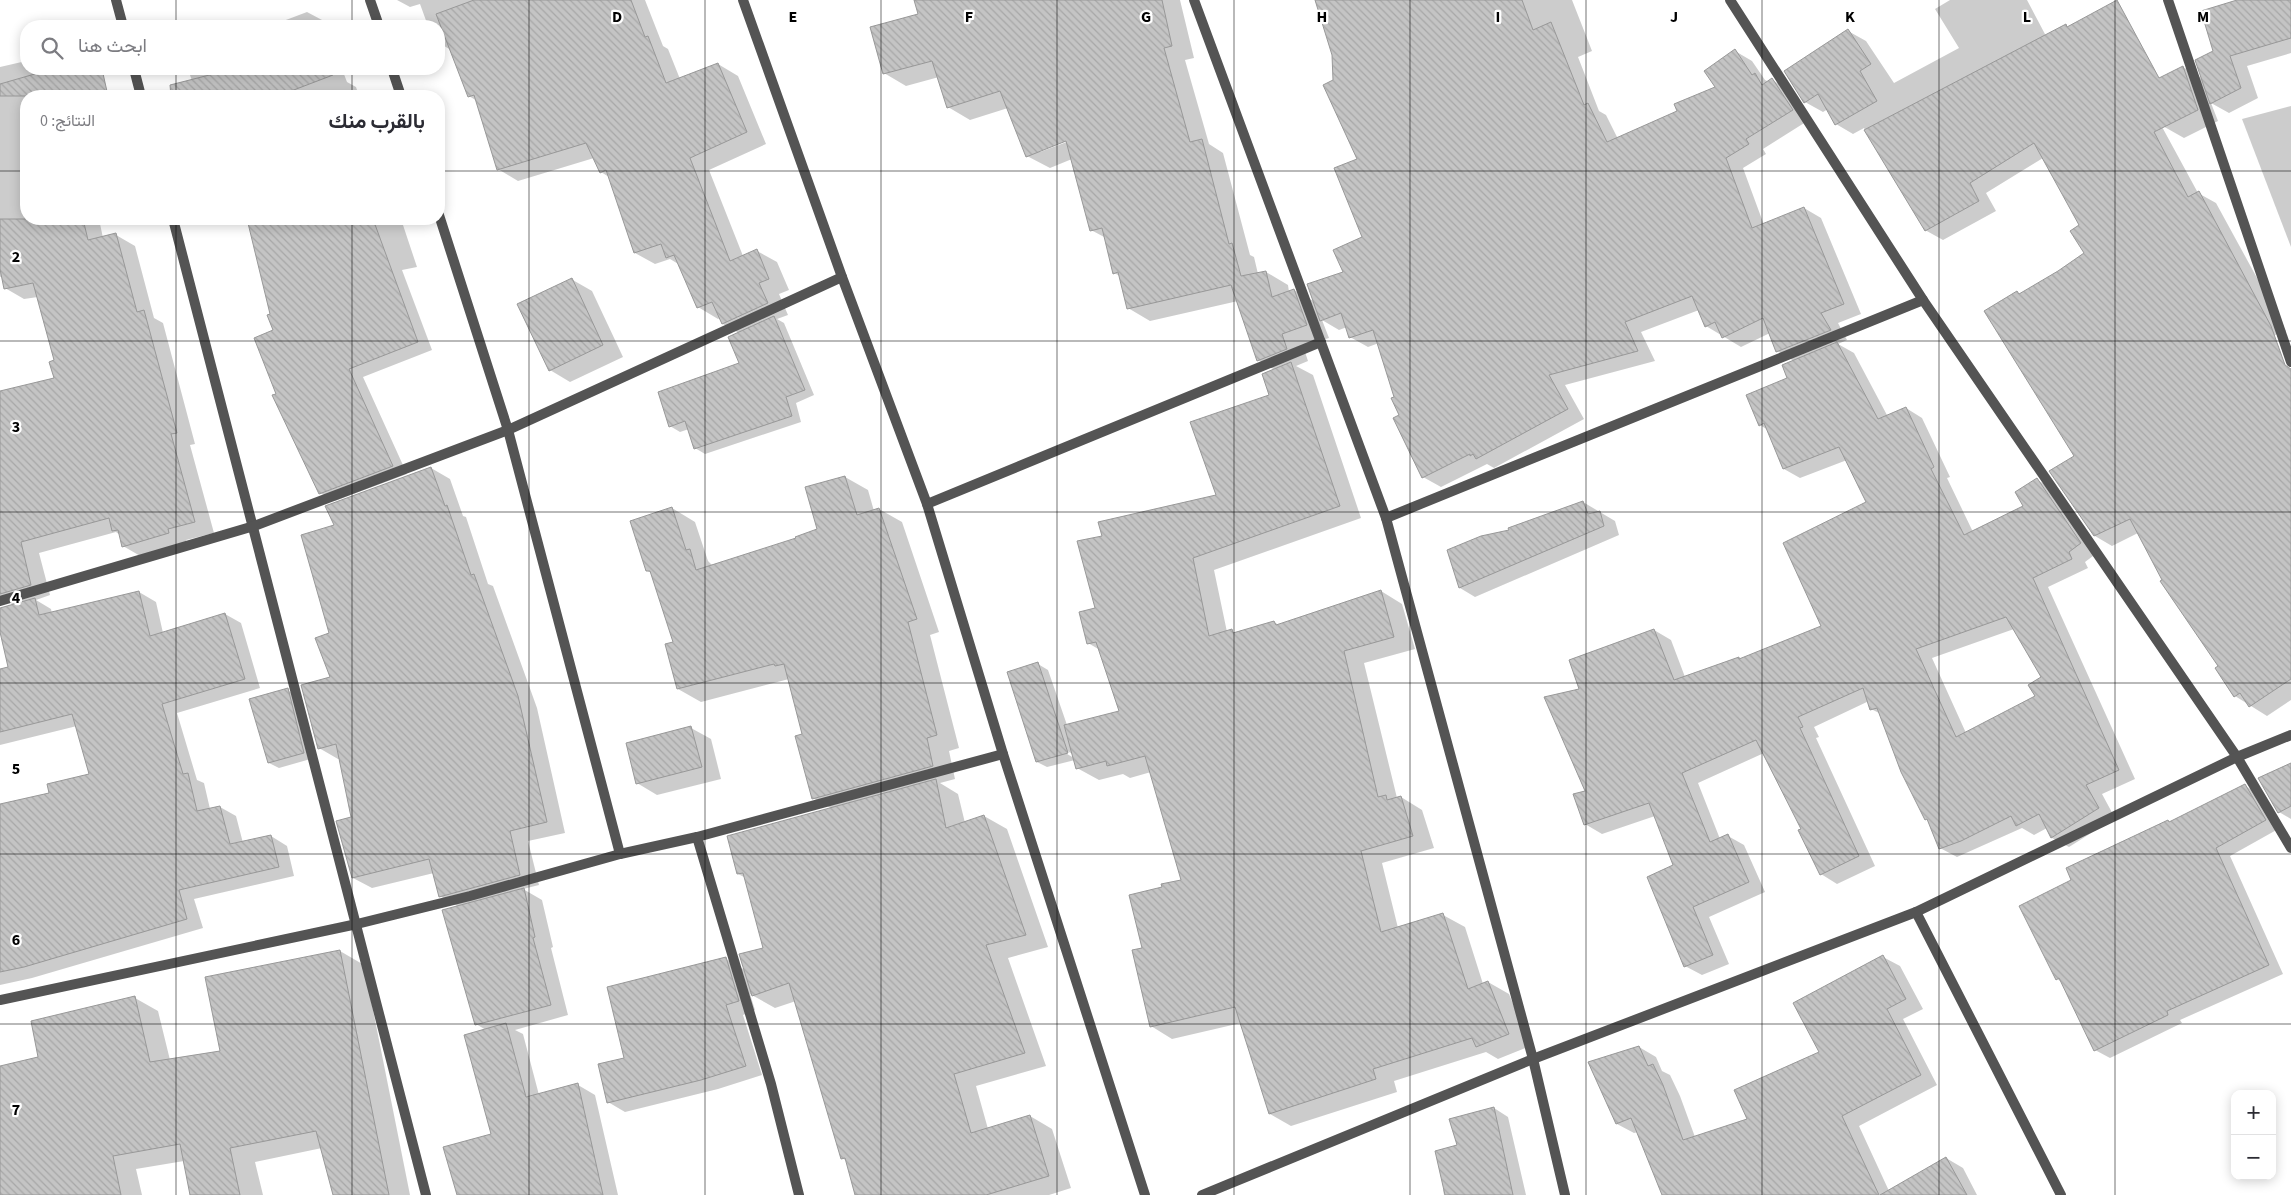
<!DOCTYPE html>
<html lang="ar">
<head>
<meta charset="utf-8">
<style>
	body { margin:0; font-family:"Source Sans 3",Vazirmatn,sans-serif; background:#f7f7f7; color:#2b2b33; direction:rtl }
	.controls { position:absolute; right:15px; bottom:15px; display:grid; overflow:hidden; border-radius:10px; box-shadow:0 2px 12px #0003 }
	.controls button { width:45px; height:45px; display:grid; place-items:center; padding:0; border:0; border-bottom:1px solid #e1e1e2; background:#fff; color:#2b2b33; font:25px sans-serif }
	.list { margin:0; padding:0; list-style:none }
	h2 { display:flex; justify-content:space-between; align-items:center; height:65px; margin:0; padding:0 20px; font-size:21px }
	h2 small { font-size:16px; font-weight:400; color:#7c7c81 }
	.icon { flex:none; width:28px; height:28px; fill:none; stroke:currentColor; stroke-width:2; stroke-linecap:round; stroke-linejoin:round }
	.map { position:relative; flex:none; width:2291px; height:1195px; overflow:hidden; direction:ltr }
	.search { position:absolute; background:#fff; box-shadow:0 2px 12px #0003; left:20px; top:20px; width:425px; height:55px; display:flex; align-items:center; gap:12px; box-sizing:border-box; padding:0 18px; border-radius:20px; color:#7c7c81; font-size:19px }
	.panel { position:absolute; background:#fff; box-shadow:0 2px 12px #0003; left:20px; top:90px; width:425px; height:135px; border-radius:20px; direction:rtl }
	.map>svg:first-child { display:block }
	.shadow { fill:#0003; fill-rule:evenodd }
	.building { fill:url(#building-back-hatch); stroke:#989898; fill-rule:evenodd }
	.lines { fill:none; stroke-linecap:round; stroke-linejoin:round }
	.street { stroke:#545454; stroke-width:10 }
	.grid { fill:none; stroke:#000; stroke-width:1; stroke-opacity:0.55 }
	.grid-label { font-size:16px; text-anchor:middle; font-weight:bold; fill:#000; stroke:#fff; stroke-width:4.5; stroke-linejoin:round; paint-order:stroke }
</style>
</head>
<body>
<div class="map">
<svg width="2291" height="1195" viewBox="0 0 2291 1195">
	<defs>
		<pattern id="building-back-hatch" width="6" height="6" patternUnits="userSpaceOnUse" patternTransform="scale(1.25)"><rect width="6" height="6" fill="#c4c4c4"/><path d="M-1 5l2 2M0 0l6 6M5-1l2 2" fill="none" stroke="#a7a7a7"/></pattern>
	</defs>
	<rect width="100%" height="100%" fill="#fff"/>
	<g class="shadow">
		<path d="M397 0H645L663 46 668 49 680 79 718 64 738 76 766 144 709 170 743 256 757 251 777 262 789 290 779 294 788 315 777 319 784 323 814 395 796 403 801 422 705 454 695 448 689 429 680 432 670 426 741 364 739 333 723 324 720 318 718 319 698 307 680 265 670 259 655 264 635 253 609 177 601 172 594 158 518 181 498 169 477 101 469 96 451 50 439 43V26H428L420 4 410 7Z"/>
		<path d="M915 0H1180L1194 58 1185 60 1209 144 1223 153 1250 255 1254 257 1258 274 1266 272 1288 285 1289 292 1294 290 1315 302 1345 273 1364 238 1359 159 1334 81V55L1316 0H1572L1592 51 1578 57 1599 111 1606 115 1618 139 1678 112 1716 88 1735 51 1752 61 1765 80 1769 82 1772 80 1790 90 1809 120 1763 149 1766 154 1743 168 1764 225 1804 208 1821 218 1861 314 1838 323 1847 340 1838 344 1854 353 1888 417 1906 408 1922 418 1950 477 1947 478 1973 532 2025 506 2037 480 2054 489 2097 553 2085 562 2088 568 2048 587 2135 779 2102 794 2115 818 2069 847 2052 838 2047 828 2034 835 2022 828 1957 857 1940 848 1881 714 1871 709 1869 701 1814 727 1819 737 1816 738 1875 866 1837 884 1821 874 1802 829 1764 753 1698 783 1720 839 1728 836 1744 845 1765 892 1709 917 1729 964 1702 975 1685 966 1675 866 1655 816 1602 834 1585 824 1587 791 1580 689 1654 630 1671 640 1685 677 1739 658 1741 659 1822 627 1868 503 1847 460 1800 478 1784 469 1768 430 1760 425 1789 379 1794 361 1777 351 1770 333 1741 347 1706 326 1699 310 1641 332 1655 361 1565 385 1584 419 1494 468 1487 464 1441 487 1423 477 1400 416 1379 343 1368 347 1350 337 1347 327 1339 330 1322 320 1329 338 1303 346 1308 361 1296 366 1313 375 1361 518 1214 570 1227 632 1231 631 1236 633 1274 622 1279 625 1381 591 1402 604 1415 649 1364 663 1397 798 1401 797 1422 810 1434 848 1382 863 1398 928 1443 915 1465 927 1483 984 1488 982 1509 994 1530 1046 1498 1059 1486 1052 1394 1081 1397 1092 1291 1126 1270 1114 1241 1023 1172 1039 1151 1026 1143 949 1163 888 1182 881 1151 772 1130 778 1123 774 1099 780 1077 768 1075 760 1047 767 1037 762 1038 664 1048 670 1067 725 1121 712 1100 650 1088 643 1096 609 1104 536 1217 496 1270 396 1275 370 1258 360 1238 301 1150 321 1128 308 1120 276 1114 273 1106 238 1091 230 1072 159 1050 168 1027 156 1008 108 970 120 948 107 939 77 906 86 884 73 920 15ZM1071 137 1072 140 1040 152V150ZM2014 629 2042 678 2037 697 1966 733 1932 658ZM1064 749 1074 755V758L1062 751Z"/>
		<path d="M1950 0H2027L2046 36 2066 26 2069 28 2155 119 2183 67 2203 79 2214 51 2242 0H2291V53L2247 66 2258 98 2229 113 2211 103 2218 121 2184 138 2161 125 2198 193 2216 203 2286 331 2264 339 2291 420V700L2267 716 2235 696 2220 667 2164 581 2138 533 2112 546 2095 536 2076 456 2017 293 2020 294 2058 272 2085 253 2081 226 2043 158 1986 193 1996 211 1943 240 1925 230 1864 128 1853 134 1836 124 1828 109 1823 112 1805 102 1848 31 1866 41 1894 83 1959 48 1935 9Z"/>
		<path d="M307 12 322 20 325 26H270Z"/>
		<path d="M218 20 227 25 238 22 244 26H198Z"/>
		<path d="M26 61V69H61L67 96H26V219H99L103 238 116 235 135 246 154 318 163 323 195 444 190 445 214 533 186 540 188 544 142 557 123 546 120 535 116 532 39 553 50 595 36 600 51 609 52 614 139 592 156 602 163 633 225 614 241 623 260 688 177 713 197 780 204 783 210 809 220 807 236 816 243 843 271 836 287 846 294 876 194 899 203 928 32 978 0 985V805L50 794 91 775 77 726 0 745V671L10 668 14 605 0 597V392L55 379 56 361 38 297 24 299 5 288 3 276 0 277V67Z"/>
		<path d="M188 69H342L347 82 356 87 359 96H179L176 85 192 81Z"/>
		<path d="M2291 106V247L2242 119Z"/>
		<path d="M248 219H401L417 267 402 270 432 350 363 377 407 474 335 501 320 493 278 395 275 331Z"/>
		<path d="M571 279 592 291 623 357 570 382 550 370Z"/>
		<path d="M431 468 450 479 463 516 466 517 488 584 493 586 537 708 565 833 528 841 539 885 523 889 542 900 553 947 551 948 568 1015 515 1030 523 1034 539 1095 578 1085 595 1095 618 1195H458L492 1134 486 1030 476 1024 459 907 440 896 434 873 372 888 353 878V818L340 759H338L319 748 332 678 330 634 336 526Z"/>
		<path d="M845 477 868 490 874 511 879 509 902 522 939 632 930 635 959 748 949 751 955 779 940 783 958 794 965 823 984 816 1007 829 1048 947 1008 958 1046 1066 976 1086 988 1129 1030 1116 1052 1129 1071 1188 1049 1195H856L847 1161 842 1158 796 1001 775 1008 750 994 755 1010 743 1015 762 1075 718 1089 625 1112 608 1102 626 1059 726 959 745 970 765 949 746 878 738 874 832 809 813 798 803 735 789 679 701 702 678 689 675 643 652 573 647 571 672 508 695 522 708 561 713 566 797 539 819 530Z"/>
		<path d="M1583 502 1615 521 1619 535 1475 597 1460 588 1448 551 1511 531Z"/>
		<path d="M287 690 297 696 314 758 279 768 269 763Z"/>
		<path d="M691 728 711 739 721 779 657 795 637 783Z"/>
		<path d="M2291 764V819L2279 812Z"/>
		<path d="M2245 786 2260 794 2280 828 2230 856 2283 974 2180 1020 2182 1023 2110 1058 2095 1050 2063 983 2057 979 2073 880 2170 823Z"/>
		<path d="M340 951 364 965 410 1195H335L322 1148 255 1162 263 1195H190L184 1161 136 1169 142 1195H0V1119L135 998 158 1011 170 1060 221 1052Z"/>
		<path d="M1883 957 1900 966 1923 1009 1903 1019 1937 1085 1859 1126 1889 1191 1946 1158 1963 1168 1977 1195H1670L1638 1132 1634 1133 1617 1124 1639 1047 1656 1057 1662 1071 1670 1075 1680 1096 1695 1137 1749 1119 1820 1053Z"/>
		<path d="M1494 1108 1508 1117 1526 1195H1444L1443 1190 1445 1189 1459 1146Z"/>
	</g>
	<g class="building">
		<path d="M474 0H631L645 37 648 36 666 83 718 63 747 132 690 158 730 261 757 249 769 279 759 283 768 303 722 324 712 302 697 308 674 255 666 258 661 244 634 253 606 170 600 173 586 143 497 170 474 95 468 97 436 14Z"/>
		<path d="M914 0H1162L1172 46 1164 48 1190 142 1202 139 1229 244 1232 243 1241 276 1266 271 1272 297 1294 289 1307 325 1282 334 1287 349 1257 361 1231 285 1127 309 1118 272 1113 274 1102 228 1090 231 1066 141 1026 157 1000 91 947 108 932 61 883 74 870 27 918 14Z"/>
		<path d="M1315 0H1522L1533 30 1551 22 1584 105 1588 103 1607 142 1677 111 1674 104 1715 87 1704 71 1735 49 1752 75 1755 73 1762 85 1772 78 1793 110 1746 139 1749 144 1726 158 1752 228 1804 207 1844 304 1821 313 1831 330 1776 352 1763 318 1722 338 1715 322 1705 327 1692 296 1625 322 1638 351 1549 375 1568 409 1476 459 1473 454 1470 456V454L1422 478 1393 418 1399 415 1391 398 1394 397 1373 330 1349 338 1341 313 1320 321 1307 284 1343 272 1333 250 1362 237 1334 168 1357 159 1323 85 1333 80 1332 55Z"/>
		<path d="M2117 0 2159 78 2183 66 2198 110 2154 132 2188 197 2199 191 2271 326 2285 365 2291 369V679L2249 707 2240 693 2234 697 2215 668 2218 666 2160 581 2162 580 2130 519 2094 536 2049 471 2074 456 1984 311 2017 291 2019 294 2058 271 2084 253 2070 231 2079 225 2034 143 1970 183 1979 201 1925 231 1864 130 2066 24 2067 27Z"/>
		<path d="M2237 0H2291V38L2230 56 2241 88 2210 104 2195 60 2213 51 2201 11Z"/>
		<path d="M1848 29 1871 64 1860 71 1877 101 1835 125 1818 94 1804 103 1784 71Z"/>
		<path d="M52 69H102L108 96H0V84Z"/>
		<path d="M233 69H331L333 75 278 96H171L170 85Z"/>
		<path d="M0 219H83L88 240 116 233 137 312 144 310 177 433 171 434 195 522 168 529 169 533 122 547 118 530 112 531 109 518 21 542 31 585 0 594V391L54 378 49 362 54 360 33 283 4 289 0 269Z"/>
		<path d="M247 219H373L418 342 349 369 393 466 319 494 272 395 276 394 254 338 273 330 267 315 270 314Z"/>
		<path d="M572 278 603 345 549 371 517 304Z"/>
		<path d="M774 316 805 390 786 397 792 416 694 449 685 421 669 427 658 392 739 363 728 337Z"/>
		<path d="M1837 342 1878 419 1906 407 1934 467 1931 469 1964 535 2023 506 2015 492 2037 478 2081 543 2069 552 2072 559 2033 578 2119 770 2086 785 2099 808 2051 838 2039 814 2016 826 2011 816 1961 841 1939 849 1927 819 1925 820 1901 772 1877 708 1870 710 1863 688 1798 717 1803 727 1800 728 1859 856 1820 875 1798 830 1801 829 1756 740 1682 773 1710 842 1728 834 1749 882 1693 907 1713 955 1684 967 1647 877 1673 865 1649 803 1584 825 1573 794 1585 791 1544 697 1579 689 1569 660 1654 629 1674 680 1739 657V659L1821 626 1783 543 1866 502 1839 447 1783 469 1764 423 1759 426 1746 395 1787 378 1782 365ZM2006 617 2041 677 2028 685 2035 696 1956 737 1916 649Z"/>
		<path d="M1291 362 1340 506 1193 558 1209 636 1232 629 1233 633 1274 621 1276 625 1381 590 1394 637 1344 651 1378 797 1386 795 1387 800 1401 796 1413 836 1361 851 1381 932 1443 913 1468 989 1488 981 1509 1034 1476 1047 1472 1038 1373 1069 1376 1079 1269 1114 1235 1007 1150 1027 1132 950 1142 948 1129 895 1162 887 1161 884 1181 880 1145 756 1107 766 1106 761 1076 769 1064 725 1119 711 1096 642 1087 644 1079 612 1095 608 1077 541 1102 536 1098 522 1216 495 1190 422 1269 395 1262 374Z"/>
		<path d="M431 467 445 506 447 505 471 575 474 574 518 696 547 822 510 831 520 875 439 897 429 859 352 878 336 821 351 817 336 744 318 749 301 685 330 677 315 638 329 633 301 535 334 525 325 506Z"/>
		<path d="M845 476 857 515 879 508 917 619 908 622 937 735 927 738 933 766 812 799 795 736 802 734 784 664 775 666 774 664 677 689 665 644 673 642 650 571H646L630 521 672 507 686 550 690 549 696 570 796 538 795 537 817 529 805 487Z"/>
		<path d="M1583 501 1588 514 1600 511 1604 526 1459 588 1447 550 1481 536 1509 530 1508 528Z"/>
		<path d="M139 591 150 636 225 613 245 679 162 704 183 774 188 773 197 811 220 806 230 844 271 835 279 867 179 890 187 919 24 967 0 972V804L49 793 47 784 89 774 72 714 0 732V669L8 667 0 632V608L35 598 39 615Z"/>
		<path d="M1038 662 1068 753 1036 762 1007 672Z"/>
		<path d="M288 688 304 753 268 763 249 699Z"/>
		<path d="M691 726 702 767 636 784 626 743Z"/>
		<path d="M2291 763V806L2278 813 2258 778Z"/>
		<path d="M936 779 946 828 984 815 1026 935 986 945 1025 1053 954 1074 971 1133 1030 1115 1049 1176 986 1195H855L845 1158 841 1159 789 983 752 996 739 954 763 948 743 873 737 874 727 836Z"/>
		<path d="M2245 784 2266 820 2216 848 2269 965 2167 1011 2168 1015 2094 1051 2059 978 2056 980 2019 906 2071 880 2066 868 2168 820 2169 822Z"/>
		<path d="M524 888 535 937 533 938 551 1005 475 1025 442 910Z"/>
		<path d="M340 950 389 1195H333L316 1131 230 1148 240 1195H190L180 1144 113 1156 121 1195H0V1066L38 1057 31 1021 135 996 150 1062 220 1051 205 977Z"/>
		<path d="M1883 955 1906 999 1887 1009 1921 1075 1842 1116 1879 1195H1662L1631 1118 1616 1124 1588 1062 1639 1046 1648 1066 1653 1064 1663 1085 1683 1140 1747 1119 1734 1090 1819 1052 1793 1003Z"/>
		<path d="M726 957 739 1001 726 1005 746 1066 701 1080 607 1103 598 1064 624 1058 607 987Z"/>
		<path d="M506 1023 526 1097 578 1083 603 1195H457L443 1147 491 1134 464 1035Z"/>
		<path d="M1494 1107 1513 1195H1445L1435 1151 1457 1145 1449 1119Z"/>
		<path d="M1946 1157 1967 1195H1880Z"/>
	</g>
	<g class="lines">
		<g class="street">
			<path d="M116 0 123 26"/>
			<path d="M370 0 379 26"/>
			<path d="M743 0 842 277 927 504 1003 754 1145 1195"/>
			<path d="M1194 0 1386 518 1533 1059 1565 1195"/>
			<path d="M1730 0 1923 300 2237 757 2291 848"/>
			<path d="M2168 0 2291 362"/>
			<path d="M134 69 141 96"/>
			<path d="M392 69 401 96"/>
			<path d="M439 215 508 430 620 854"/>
			<path d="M173 219 426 1195"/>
			<path d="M927 504 1321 342"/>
			<path d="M1386 518 1923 300"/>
			<path d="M0 601 254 526 508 430 842 277"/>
			<path d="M697 837 771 1084 799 1195"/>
			<path d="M1916 912 2061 1195"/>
			<path d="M0 1000 357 924 470 896 620 854 697 837 1003 754"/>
			<path d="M1202 1195 1533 1059 1916 912 2237 757 2291 735"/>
		</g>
	</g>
	<path class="grid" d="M176 0V26M352 0V26M529 0V1195M705 0V1195M881 0V1195M1057 0V1195M1234 0V1195M1410 0V1195M1586 0V1195M1762 0V1195M1939 0V1195M2115 0V1195M176 69V96M352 69V96M0 171H26M439 171H2291M176 219V1195M352 219V1195M0 341H2291M0 512H2291M0 683H2291M0 854H2291M0 1024H2291"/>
	<g class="grid-label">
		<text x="617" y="22">D</text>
		<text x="793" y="22">E</text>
		<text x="969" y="22">F</text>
		<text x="1146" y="22">G</text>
		<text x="1322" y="22">H</text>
		<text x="1498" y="22">I</text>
		<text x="1674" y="22">J</text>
		<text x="1850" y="22">K</text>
		<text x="2027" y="22">L</text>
		<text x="2203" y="22">M</text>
		<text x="16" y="262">2</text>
		<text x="16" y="432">3</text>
		<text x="16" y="603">4</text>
		<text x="16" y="774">5</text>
		<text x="16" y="945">6</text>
		<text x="16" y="1115">7</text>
	</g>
</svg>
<div class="controls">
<button>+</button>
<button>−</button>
</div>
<div class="search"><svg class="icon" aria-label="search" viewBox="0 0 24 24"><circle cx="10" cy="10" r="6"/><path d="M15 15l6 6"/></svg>ابحث هنا</div>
<section class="panel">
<h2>بالقرب منك<small>النتائج: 0</small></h2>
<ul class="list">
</ul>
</section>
</div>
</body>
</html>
